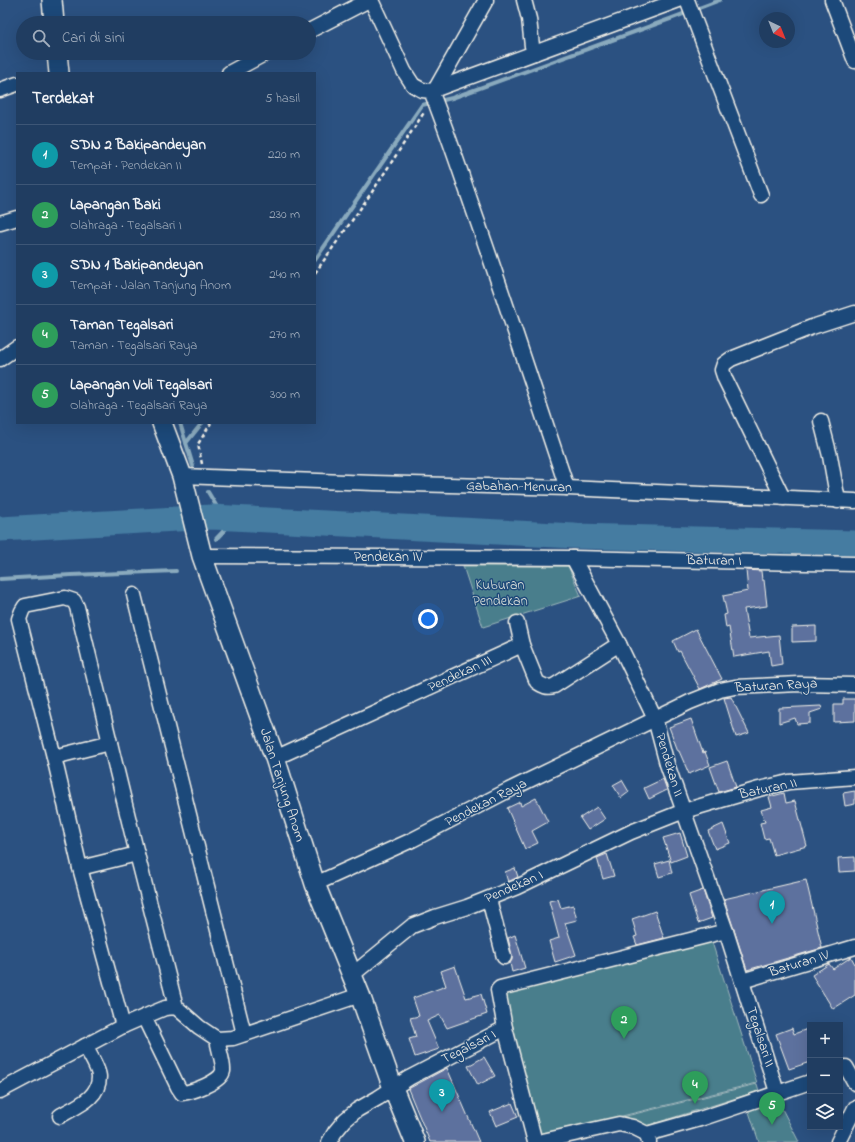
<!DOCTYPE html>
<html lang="id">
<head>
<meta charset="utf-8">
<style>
	body { margin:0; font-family:"Indie Flower",sans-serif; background:#2d486a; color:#f1f3f6 }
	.controls { position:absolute; right:12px; bottom:12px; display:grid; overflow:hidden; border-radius:0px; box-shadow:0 4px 16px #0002 }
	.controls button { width:36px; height:36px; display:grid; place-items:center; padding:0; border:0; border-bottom:1px solid #3d5676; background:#203d61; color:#f1f3f6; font:20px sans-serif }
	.compass { position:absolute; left:759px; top:12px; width:36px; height:36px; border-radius:50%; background:#203d61; box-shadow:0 4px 16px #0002; rotate:137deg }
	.you { position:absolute; left:428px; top:619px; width:14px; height:14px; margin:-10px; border:3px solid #fff; border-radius:50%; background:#1a73e8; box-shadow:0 0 0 6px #1a73e833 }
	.badge { display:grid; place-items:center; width:26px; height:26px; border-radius:50%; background:#ff9aa2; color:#fff; font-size:13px; font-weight:700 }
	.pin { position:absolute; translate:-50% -33px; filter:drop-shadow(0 1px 2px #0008) }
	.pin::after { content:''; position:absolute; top:21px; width:14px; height:12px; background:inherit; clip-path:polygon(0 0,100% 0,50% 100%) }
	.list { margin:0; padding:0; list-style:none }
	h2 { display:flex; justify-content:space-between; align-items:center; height:52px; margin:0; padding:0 16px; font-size:17px }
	h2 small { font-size:13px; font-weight:400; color:#a2aebd }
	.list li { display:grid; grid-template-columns:26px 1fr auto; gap:12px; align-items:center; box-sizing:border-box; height:60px; padding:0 16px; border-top:1px solid #3d5676 }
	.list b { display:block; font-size:15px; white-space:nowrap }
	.list p { margin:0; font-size:13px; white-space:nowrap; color:#a2aebd }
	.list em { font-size:13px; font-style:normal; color:#a2aebd }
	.icon { flex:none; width:22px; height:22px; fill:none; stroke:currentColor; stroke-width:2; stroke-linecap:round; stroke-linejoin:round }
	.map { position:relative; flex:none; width:855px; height:1142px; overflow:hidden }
	.search { position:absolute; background:#203d61; box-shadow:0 4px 16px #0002; left:16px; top:16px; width:300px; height:44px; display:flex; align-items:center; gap:10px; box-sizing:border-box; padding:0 14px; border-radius:22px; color:#a2aebd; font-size:15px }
	.panel { position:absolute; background:#203d61; box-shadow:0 4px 16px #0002; left:16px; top:72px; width:300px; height:352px; border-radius:0px }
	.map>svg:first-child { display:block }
	.green { fill:#4a7e8c; stroke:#9fb8ba }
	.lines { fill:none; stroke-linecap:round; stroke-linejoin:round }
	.stream { stroke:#8aaabd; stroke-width:4 }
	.river { stroke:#447ba1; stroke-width:25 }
	.building { fill:#5d719e; stroke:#f4f1e8 }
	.minor-casing { stroke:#f4f1e8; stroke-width:17 }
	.secondary-casing { stroke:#f4f1e8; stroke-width:22 }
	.path { stroke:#f4f1e8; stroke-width:2.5; stroke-dasharray:4 3; stroke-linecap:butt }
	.minor { stroke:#1f4a7a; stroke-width:14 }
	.secondary { stroke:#1f4a7a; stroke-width:19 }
	.labels { text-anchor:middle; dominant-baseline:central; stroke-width:3; stroke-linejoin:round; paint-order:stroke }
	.street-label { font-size:14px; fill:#f4f1e8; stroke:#1f4a7a }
	.park-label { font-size:14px; fill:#dae0da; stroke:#1f4a7a }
</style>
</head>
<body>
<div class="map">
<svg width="855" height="1142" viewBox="0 0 855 1142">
	<rect width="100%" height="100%" fill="#2b5181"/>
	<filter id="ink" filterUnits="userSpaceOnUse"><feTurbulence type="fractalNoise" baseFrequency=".025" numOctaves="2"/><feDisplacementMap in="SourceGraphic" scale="8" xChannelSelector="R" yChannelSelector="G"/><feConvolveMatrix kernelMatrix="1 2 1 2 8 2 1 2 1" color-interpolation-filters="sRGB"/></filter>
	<g filter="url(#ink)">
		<g class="green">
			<path d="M463 566H568L581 596 483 627Z"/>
			<path d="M710 936 757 1083 532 1138 494 996Z"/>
			<path d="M757 1084 759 1091 646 1126 618 1118Z"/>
			<path d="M778 1101 799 1142H759L748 1109Z"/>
		</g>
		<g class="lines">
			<g class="stream">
				<path d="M315 260 422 105 452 98 670 19 720 0"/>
				<path d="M180 423 193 466"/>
				<path d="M186 443 202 423"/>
				<path d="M208 492 223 517"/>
				<path d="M216 539 236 518"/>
				<path d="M0 579 71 575 176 571"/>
			</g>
			<path class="river" d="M0 529 212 517 575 536 855 543"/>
		</g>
		<g class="building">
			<path d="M746 570 761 571 762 580H764L767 606 744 609 749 638 779 635 782 664 771 666 769 651 734 657 729 627 726 628 724 615 727 614 723 596 748 591Z"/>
			<path d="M816 626V641L792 642V627Z"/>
			<path d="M696 629 722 679 700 689 680 651 678 652 673 641Z"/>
			<path d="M731 697 749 733 736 737 724 698Z"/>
			<path d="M843 699H855V721L834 722V704H843Z"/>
			<path d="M821 706 822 709 810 713V723L797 724 795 718 779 723V708Z"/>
			<path d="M691 719 703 753 705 752 710 765 689 774 679 751H678L669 727Z"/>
			<path d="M727 761 736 787 719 792 710 767Z"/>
			<path d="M663 779 667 790 649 799 644 788Z"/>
			<path d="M622 780 629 792 621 798 613 785Z"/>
			<path d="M855 791V804L845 806 843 793Z"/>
			<path d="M784 793 786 803 795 801 807 846 774 855 769 838 764 839 760 823 765 822 761 810 772 807 769 797Z"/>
			<path d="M536 798 548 822 532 831 538 843 525 849 507 808 520 802 521 806Z"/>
			<path d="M597 807 605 819 588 830 580 818Z"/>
			<path d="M723 824 730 843 715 849 708 831Z"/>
			<path d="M680 833 687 856 671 862 663 838Z"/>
			<path d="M607 854 614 876 603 879 597 858Z"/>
			<path d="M855 857V871L839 872 838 858Z"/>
			<path d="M669 860 672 873 659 877 655 864Z"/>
			<path d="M515 868 518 877 508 882 505 872Z"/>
			<path d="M806 880 822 948 747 970 724 899Z"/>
			<path d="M703 890 712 918 698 923 689 895Z"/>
			<path d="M558 899 561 908 573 905 577 920 565 923 576 955 555 962 549 941 559 938 549 901Z"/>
			<path d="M655 911 664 938 637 945 634 937 637 936 632 919Z"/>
			<path d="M515 935 525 968 512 972 510 963 512 960V955L508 938Z"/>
			<path d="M851 957 855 964V995L833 1009 812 975 829 964 833 969Z"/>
			<path d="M455 966 466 998 481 994 487 1014 447 1028 440 1015 427 1021 439 1049 415 1057 409 1039 416 1037 410 1018 419 1016 413 998 446 986 441 971Z"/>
			<path d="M792 1028 794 1034 810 1028V1062L789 1069 776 1034Z"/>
			<path d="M484 1057 495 1076 478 1085 468 1066Z"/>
			<path d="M447 1068 479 1142H430L408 1089Z"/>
			<path d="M512 1103 518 1117 496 1126 490 1112Z"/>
		</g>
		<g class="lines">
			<g class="minor-casing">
				<g id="minor">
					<path d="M371 0 404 71 413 85 422 90 431 91C448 133 462 177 477 220 508 309 537 398 567 488"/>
					<path d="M524 0 529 19 532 46 535 53"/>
					<path d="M687 0 761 195"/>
					<path d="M832 0 855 61"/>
					<path d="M309 31 369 0"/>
					<path d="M229 73 266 53"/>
					<path d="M0 90 17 84"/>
					<path d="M435 90 486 0"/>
					<path d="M431 91 679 0"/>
					<path d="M0 223 17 218"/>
					<path d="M0 359 17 347"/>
					<path d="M821 421 830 456 838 501"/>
					<path d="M182 476 374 483 567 488 855 501"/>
					<path d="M783 498 725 379 722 370 724 364 731 359 812 327 855 313"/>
					<path d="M202 556 573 558 855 564"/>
					<path d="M573 558 619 644 655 719 667 764 726 931 777 1092"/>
					<path d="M134 595 244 1034"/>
					<path d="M517 623 522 645"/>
					<path d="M54 757 110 743"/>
					<path d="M275 758 522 645 537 682C543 686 547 688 554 686L619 644"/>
					<path d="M80 868 137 854"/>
					<path d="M315 884 412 840 509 790 690 702 720 690 735 687 799 684 855 685"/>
					<path d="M489 899 504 957"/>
					<path d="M352 975 412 926 435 917 467 907 517 887 631 832 684 811 759 789 789 782 855 777"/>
					<path d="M742 981 855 947"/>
					<path d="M144 1017 178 1087 182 1093C192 1092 221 1082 223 1071 224 1064 218 1047 217 1039"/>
					<path d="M123 1026 80 868 54 757 19 619 22 611 25 606 65 598 74 601 77 607 137 854 176 1007"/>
					<path d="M846 1067 855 1083"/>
					<path d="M0 1091 123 1026 153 1013 165 1008 176 1007 199 1027 217 1039 233 1038 360 995"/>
					<path d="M60 1116C76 1106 99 1099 99 1077 99 1069 89 1053 85 1046"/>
					<path d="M329 1142 335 1132 345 1120 357 1110 378 1098 409 1078 505 1028"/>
					<path d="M535 1142 505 1028 498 990 500 988 726 931"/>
					<path d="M538 1142 619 1124 633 1127 647 1134"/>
					<path d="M649 1142 647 1134 700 1119 810 1082"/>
					<path d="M838 1142 855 1108"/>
				</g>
			</g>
			<g class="secondary-casing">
				<g id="secondary">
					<path d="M52 0 54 23"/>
					<path d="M57 53 59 73"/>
					<path d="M162 423 182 476 202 556 275 758 315 884 360 995 393 1088 415 1142"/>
				</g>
			</g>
			<g class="path">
				<path d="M315 273 372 192 425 111"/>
				<path d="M202 464 198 444 211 423"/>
			</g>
			<use href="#minor" class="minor"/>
			<use href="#secondary" class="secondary"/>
		</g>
	</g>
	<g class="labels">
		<g class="street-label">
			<text transform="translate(519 487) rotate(1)">Gabahan-Menuran</text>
			<text x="388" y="557">Pendekan IV</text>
			<text transform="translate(714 561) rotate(1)">Baturan I</text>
			<text transform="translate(460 674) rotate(-25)">Pendekan III</text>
			<text transform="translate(776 686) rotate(-3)">Baturan Raya</text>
			<text transform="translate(669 765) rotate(73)">Pendekan II</text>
			<text transform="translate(282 785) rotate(72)">Jalan Tanjung Anom</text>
			<text transform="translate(768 789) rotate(-12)">Baturan II</text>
			<text transform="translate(486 803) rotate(-27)">Pendekan Raya</text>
			<text transform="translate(514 887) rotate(-24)">Pendekan I</text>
			<text transform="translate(799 964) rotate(-17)">Baturan IV</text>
			<text transform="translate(760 1037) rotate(72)">Tegalsari II</text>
			<text transform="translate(469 1047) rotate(-27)">Tegalsari I</text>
		</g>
		<g class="park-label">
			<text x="500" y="585">Kuburan<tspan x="500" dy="16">Pendekan</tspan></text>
		</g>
	</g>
</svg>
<div class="controls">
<button>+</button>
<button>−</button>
<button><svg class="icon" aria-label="layers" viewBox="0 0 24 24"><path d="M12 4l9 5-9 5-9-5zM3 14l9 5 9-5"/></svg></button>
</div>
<svg class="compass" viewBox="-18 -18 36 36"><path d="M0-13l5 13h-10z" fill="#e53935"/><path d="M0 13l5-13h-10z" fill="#a2aebd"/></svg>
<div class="you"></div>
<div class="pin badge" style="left:772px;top:924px;background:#0f9aa8">1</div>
<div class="pin badge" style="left:624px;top:1039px;background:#2e9e5b">2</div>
<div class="pin badge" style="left:442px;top:1112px;background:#0f9aa8">3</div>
<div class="pin badge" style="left:695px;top:1104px;background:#2e9e5b">4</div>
<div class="pin badge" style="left:772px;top:1125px;background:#2e9e5b">5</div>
<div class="search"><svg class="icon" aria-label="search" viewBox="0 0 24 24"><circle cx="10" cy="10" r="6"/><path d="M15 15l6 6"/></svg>Cari di sini</div>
<section class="panel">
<h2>Terdekat<small>5 hasil</small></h2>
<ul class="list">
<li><span class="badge" style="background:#0f9aa8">1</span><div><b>SDN 2 Bakipandeyan</b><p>Tempat · Pendekan II</p></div><em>220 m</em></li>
<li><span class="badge" style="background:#2e9e5b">2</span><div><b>Lapangan Baki</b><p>Olahraga · Tegalsari I</p></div><em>230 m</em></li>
<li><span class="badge" style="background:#0f9aa8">3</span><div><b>SDN 1 Bakipandeyan</b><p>Tempat · Jalan Tanjung Anom</p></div><em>240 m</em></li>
<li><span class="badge" style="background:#2e9e5b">4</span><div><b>Taman Tegalsari</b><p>Taman · Tegalsari Raya</p></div><em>270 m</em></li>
<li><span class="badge" style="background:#2e9e5b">5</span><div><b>Lapangan Voli Tegalsari</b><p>Olahraga · Tegalsari Raya</p></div><em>300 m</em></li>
</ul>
</section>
</div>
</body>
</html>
